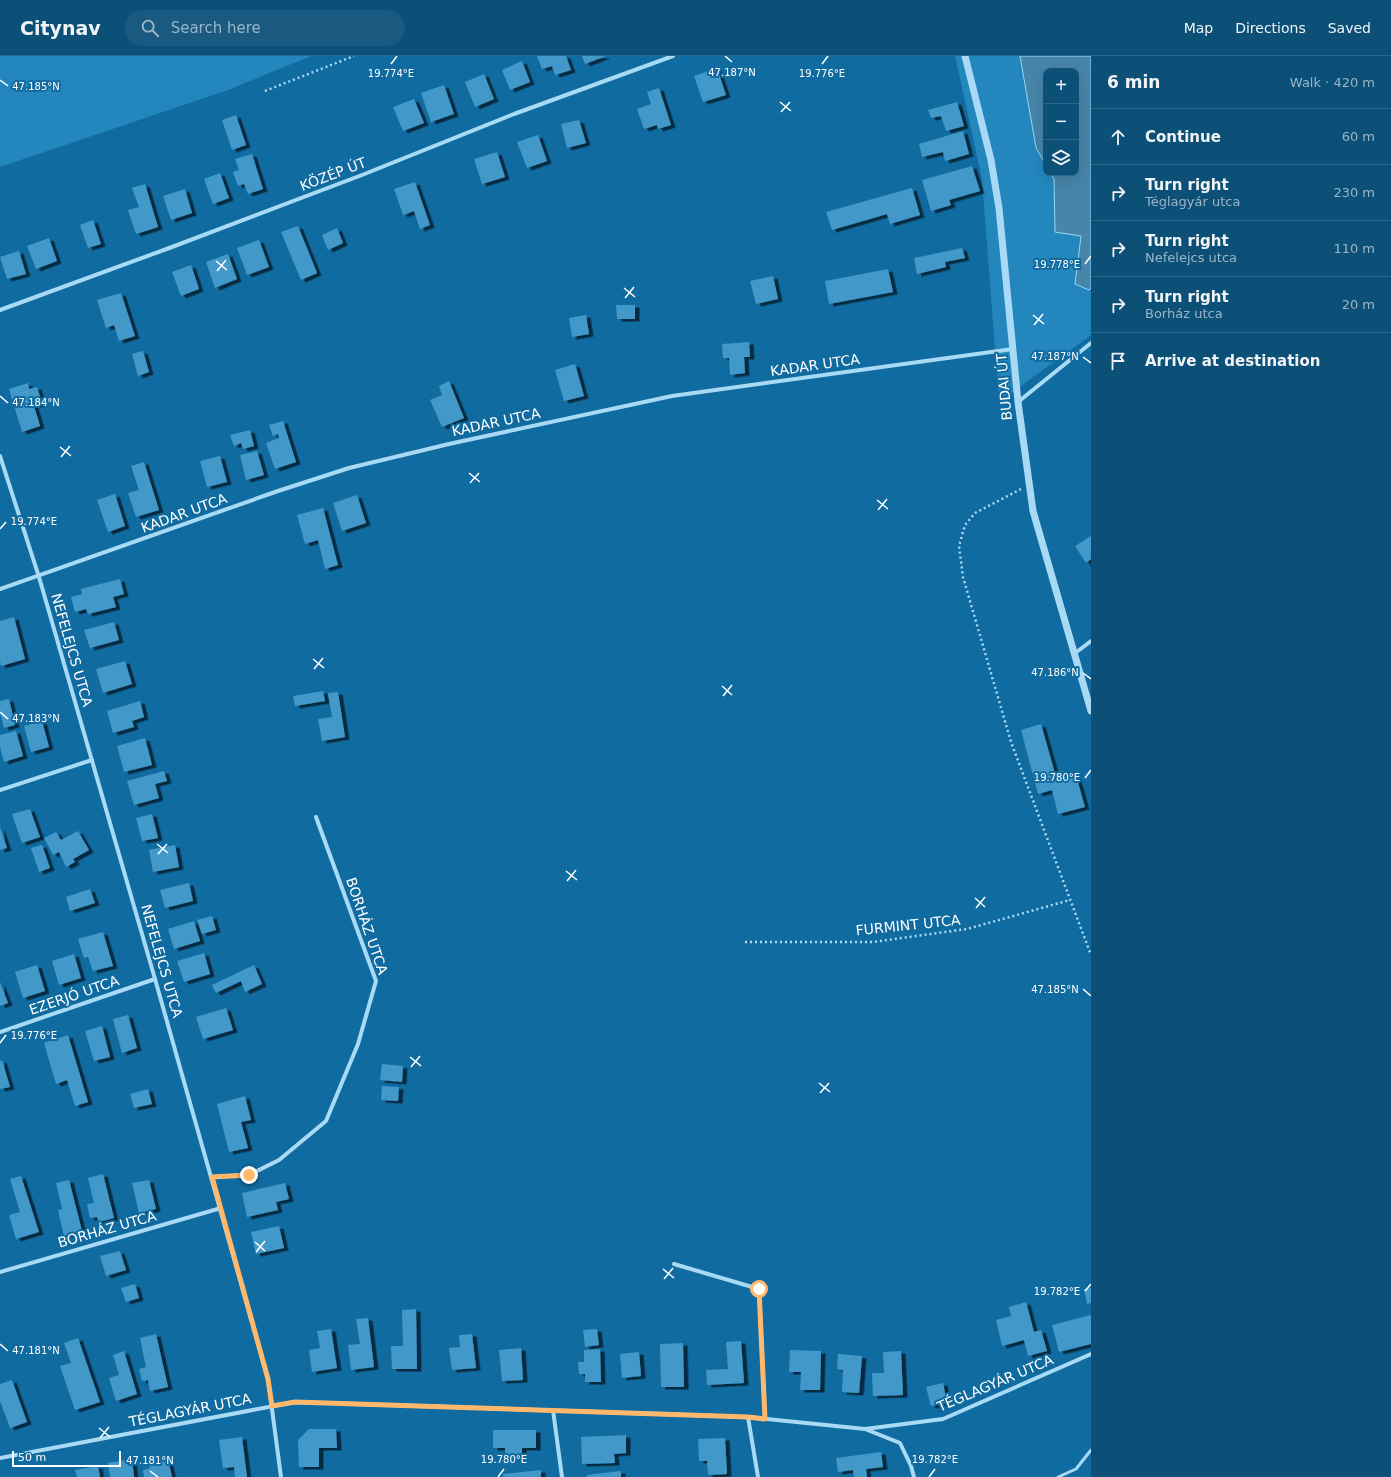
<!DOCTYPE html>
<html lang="en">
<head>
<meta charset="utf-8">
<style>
	body { margin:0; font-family:"DejaVu Sans",sans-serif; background:#1a5a80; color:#f1f3f6 }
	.controls { position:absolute; right:12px; top:12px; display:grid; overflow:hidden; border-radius:8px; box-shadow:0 4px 16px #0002 }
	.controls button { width:36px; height:36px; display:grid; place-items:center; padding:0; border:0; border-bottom:1px solid #2c678a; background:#0c5078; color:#f1f3f6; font:20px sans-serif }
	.scale { position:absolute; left:12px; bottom:10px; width:109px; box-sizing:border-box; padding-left:4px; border:2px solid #fff; border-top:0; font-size:11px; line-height:14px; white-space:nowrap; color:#fff; -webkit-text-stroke:3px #106ba0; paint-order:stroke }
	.stop { position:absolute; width:12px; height:12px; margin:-9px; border:3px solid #ffb86c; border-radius:50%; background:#fff }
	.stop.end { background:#ffb86c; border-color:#fff; box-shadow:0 1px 4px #0008 }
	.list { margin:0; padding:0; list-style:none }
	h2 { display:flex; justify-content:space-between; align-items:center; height:52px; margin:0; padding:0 16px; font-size:17px }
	h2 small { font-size:13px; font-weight:400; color:#9ab5c6 }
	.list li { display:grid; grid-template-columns:26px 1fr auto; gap:12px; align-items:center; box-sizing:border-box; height:56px; padding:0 16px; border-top:1px solid #2c678a }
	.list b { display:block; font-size:15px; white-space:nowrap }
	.list p { margin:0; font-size:13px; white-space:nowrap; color:#9ab5c6 }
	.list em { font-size:13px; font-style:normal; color:#9ab5c6 }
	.icon { flex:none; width:22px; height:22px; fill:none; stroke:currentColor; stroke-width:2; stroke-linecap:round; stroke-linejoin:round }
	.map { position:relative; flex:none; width:1091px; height:1421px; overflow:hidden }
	header { display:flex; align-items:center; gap:24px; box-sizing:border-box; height:56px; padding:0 20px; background:#0c5078; border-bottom:1px solid #2c678a }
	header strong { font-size:19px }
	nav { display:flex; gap:22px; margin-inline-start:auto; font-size:14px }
	.search { width:280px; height:36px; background:#1a5a80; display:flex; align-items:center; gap:10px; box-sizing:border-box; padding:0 14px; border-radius:22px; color:#9ab5c6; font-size:15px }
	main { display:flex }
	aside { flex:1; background:#0c5078 }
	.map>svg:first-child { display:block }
	.green { fill:#2387be }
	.water { fill:#4785a9; stroke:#99d8f9 }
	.building { fill:#4299c9; filter:url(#shadow) }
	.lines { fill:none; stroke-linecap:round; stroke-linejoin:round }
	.path { stroke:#a8daf5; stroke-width:2.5; stroke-dasharray:2 3; stroke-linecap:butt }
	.service { stroke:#a8daf5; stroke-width:3 }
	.minor { stroke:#a8daf5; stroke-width:4 }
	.tertiary { stroke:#a8daf5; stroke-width:7 }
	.route { stroke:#ffb86c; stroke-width:5 }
	.ticks { fill:none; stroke:#fff; stroke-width:1.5 }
	.labels { text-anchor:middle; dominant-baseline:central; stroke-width:4; stroke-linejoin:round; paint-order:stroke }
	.street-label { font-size:14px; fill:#fff; stroke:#106ba0 }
	.ticks-label { font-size:10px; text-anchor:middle; fill:#fff; stroke:#106ba0; stroke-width:4; stroke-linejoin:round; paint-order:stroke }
</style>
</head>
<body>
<header>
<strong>Citynav</strong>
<div class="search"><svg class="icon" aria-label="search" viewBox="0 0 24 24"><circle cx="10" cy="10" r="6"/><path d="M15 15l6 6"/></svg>Search here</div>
<nav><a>Map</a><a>Directions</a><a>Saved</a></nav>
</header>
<main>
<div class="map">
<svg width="1091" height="1421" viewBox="0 0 1091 1421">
	<defs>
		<filter id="shadow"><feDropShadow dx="4.5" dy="2.5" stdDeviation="0" flood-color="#0009"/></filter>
	</defs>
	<rect width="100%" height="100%" fill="#106ba0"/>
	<g class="green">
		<path d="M0 0H311L228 34 0 111Z"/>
		<path d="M955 0H1020L1036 92 1046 109V117H1050L1054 123 1055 175 1081 180 1075 227 1089 234 1091 232V279L999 346 982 123Z"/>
	</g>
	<path class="water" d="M1020 0H1091V232L1089 234 1075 228 1081 180 1055 176 1054 123 1050 117H1076V15H1046V109L1036 92Z"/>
	<g class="building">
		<path d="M537 0H566L571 14 555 19 552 10 542 13Z"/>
		<path d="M582 0H606L585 8Z"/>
		<path d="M522 5 530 26 510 34 502 14Z"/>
		<path d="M717 12 726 39 703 46 694 20Z"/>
		<path d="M484 18 494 43 475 51 465 26Z"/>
		<path d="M444 29 454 58 431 66 421 37Z"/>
		<path d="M659 32 671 69 658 73 657 69 644 73 637 53 651 48 647 36Z"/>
		<path d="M414 43 424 67 403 75 393 51Z"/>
		<path d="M957 46 964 70 946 75 941 60 931 62 928 54Z"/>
		<path d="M236 59 246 89 232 94 222 64Z"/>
		<path d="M579 64 586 87 567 92 561 68Z"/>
		<path d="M963 75 969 98 945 105 943 96 922 101 919 88Z"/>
		<path d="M538 79 547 105 527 112 517 86Z"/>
		<path d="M497 96 505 121 482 128 474 103Z"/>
		<path d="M252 98 263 133 248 138 244 128 238 130 233 116 239 114 235 103Z"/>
		<path d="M972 110 980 135 949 144 951 149 931 155 922 124Z"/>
		<path d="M220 117 229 142 213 148 204 123Z"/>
		<path d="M415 126 430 169 420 173 414 155 403 159 394 133Z"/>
		<path d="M145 128 158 171 136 178 128 154 139 151 132 132Z"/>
		<path d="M912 132 920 159 890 168 887 158 832 174 826 156Z"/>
		<path d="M185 133 192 157 171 164 163 140Z"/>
		<path d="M93 164 101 188 88 192 80 169Z"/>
		<path d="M298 170 317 217 301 224 281 176Z"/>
		<path d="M337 172 343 187 328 194 322 179Z"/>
		<path d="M49 182 57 205 36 213 27 190Z"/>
		<path d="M259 184 269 211 247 219 237 192Z"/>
		<path d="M962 192 965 202 945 206 946 211 917 218 914 202Z"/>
		<path d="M19 195 26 218 7 223 0 201Z"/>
		<path d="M228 198 237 223 215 232 206 206Z"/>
		<path d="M191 209 199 233 181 240 172 216Z"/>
		<path d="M888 213 893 236 829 248 825 225Z"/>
		<path d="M773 220 778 243 756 248 750 225Z"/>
		<path d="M121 237 135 280 119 285 114 269 106 272 97 244Z"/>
		<path d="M616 249H635V263H617Z"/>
		<path d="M586 259 589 278 572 281 569 262Z"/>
		<path d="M749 286 750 301H744L745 317 730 319 729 302H723L722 288Z"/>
		<path d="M143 295 149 316 138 320 132 298Z"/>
		<path d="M575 308 584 340 564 345 555 314Z"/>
		<path d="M449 325 464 362 442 371 430 344 442 339 439 330Z"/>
		<path d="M28 327 29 333 37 331 42 347 34 350 40 370 22 376 9 333Z"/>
		<path d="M283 365 296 406 275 413 266 387 279 382 278 378 273 380 269 369Z"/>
		<path d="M250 374 254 390 243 393 241 387 234 390 230 379Z"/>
		<path d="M257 395 264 419 246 424 240 399Z"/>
		<path d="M220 400 227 426 207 431 200 405Z"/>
		<path d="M144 406 159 454 136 461 128 437 139 434 131 410Z"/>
		<path d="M115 438 125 470 108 476 97 444Z"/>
		<path d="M357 439 366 467 342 475 333 447Z"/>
		<path d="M323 452 338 509 325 513 318 484 305 488 297 459Z"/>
		<path d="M1091 480V503L1086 507 1075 490Z"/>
		<path d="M120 523 124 538 113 541 116 551 88 558 86 553 75 556 71 541 82 538 81 533Z"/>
		<path d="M14 561 25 603 1 610 0 605V565Z"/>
		<path d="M114 566 119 584 90 592 84 574Z"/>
		<path d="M125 605 132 628 103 637 96 613Z"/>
		<path d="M323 635 325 645 295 650 293 640Z"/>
		<path d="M338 636 345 681 322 685 318 663 332 661 328 637Z"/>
		<path d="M9 643 15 669 4 672 0 656V645Z"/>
		<path d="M140 645 144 661 132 665 134 671 113 677 107 655Z"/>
		<path d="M42 665 49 691 31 696 24 670Z"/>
		<path d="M1041 668 1056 721 1075 716 1085 751 1058 758 1052 734 1038 738 1021 674Z"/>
		<path d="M16 675 23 700 4 706 0 691V679Z"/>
		<path d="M145 682 152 709 124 716 117 690Z"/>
		<path d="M164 715 167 725 155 728 159 742 134 749 127 725Z"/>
		<path d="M30 753 40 781 22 787 12 758Z"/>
		<path d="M152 758 158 782 142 785 136 762Z"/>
		<path d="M0 771 7 792 0 794Z"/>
		<path d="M78 775 89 794 73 803 75 806 66 811 59 796 53 799 44 782 56 776 61 784Z"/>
		<path d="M42 789 50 812 39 816 31 792Z"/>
		<path d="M175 789 179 811 153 816 149 794Z"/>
		<path d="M189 827 193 845 165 852 160 834Z"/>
		<path d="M90 833 95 847 70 855 66 841Z"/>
		<path d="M212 860 216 874 202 878 197 864Z"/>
		<path d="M194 865 200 885 174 893 168 873Z"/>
		<path d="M103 876 113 910 93 915 88 901 84 902 78 883Z"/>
		<path d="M204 897 210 918 184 926 177 905Z"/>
		<path d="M74 898 81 922 59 929 52 905Z"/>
		<path d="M37 909 45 935 23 942 15 916Z"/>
		<path d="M254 909 262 928 245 936 241 925 216 937 212 929Z"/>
		<path d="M0 926 8 947 0 950Z"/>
		<path d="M226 952 233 974 203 983 196 961Z"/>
		<path d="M128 959 137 992 122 997 113 963Z"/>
		<path d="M102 970 110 1001 94 1005 85 975Z"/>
		<path d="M68 979 88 1046 75 1050 67 1024 56 1028 44 987Z"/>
		<path d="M2 1004 10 1031 0 1033V1005Z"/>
		<path d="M382 1008 403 1010 402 1026 380 1024Z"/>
		<path d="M382 1030 399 1031 398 1045 381 1044Z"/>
		<path d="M148 1033 152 1048 134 1052 130 1038Z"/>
		<path d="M245 1040 251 1064 241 1066 248 1092 229 1096 217 1048Z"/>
		<path d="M103 1118 114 1162 99 1166 97 1161 90 1162 87 1148 94 1147 88 1122Z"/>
		<path d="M21 1120 39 1176 16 1183 9 1159 20 1156 10 1123Z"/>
		<path d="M69 1124 82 1175 64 1180 58 1154 62 1153 56 1127Z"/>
		<path d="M149 1124 156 1153 139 1157 132 1127Z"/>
		<path d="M285 1127 289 1143 276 1146 278 1154 247 1161 242 1137Z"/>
		<path d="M279 1170 284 1192 256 1198 251 1176Z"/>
		<path d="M120 1195 126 1214 106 1220 100 1200Z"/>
		<path d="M135 1228 139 1242 126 1246 121 1232Z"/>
		<path d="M1091 1232V1247L1087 1248 1084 1233Z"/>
		<path d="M1026 1246 1034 1276 1041 1274 1047 1295 1028 1300 1024 1284 1002 1290 996 1264 1011 1260 1009 1251Z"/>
		<path d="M416 1253 417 1313H392L391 1290H403L402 1254Z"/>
		<path d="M1091 1259V1288L1059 1296 1052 1269Z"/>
		<path d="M368 1262 374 1311 351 1314 348 1289 360 1288 356 1263Z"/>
		<path d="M331 1273 337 1312 312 1316 309 1294 320 1292 317 1275Z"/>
		<path d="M597 1273 599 1289 585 1291 583 1274Z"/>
		<path d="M156 1278 168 1331 150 1335 148 1324 142 1325 139 1313 146 1311 140 1282Z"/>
		<path d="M472 1278 476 1312 452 1314 449 1292 460 1291 459 1279Z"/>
		<path d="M78 1282 100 1346 75 1354 60 1310 71 1307 64 1287Z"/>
		<path d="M741 1285 744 1327 707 1329 706 1314 728 1313 726 1286Z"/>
		<path d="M683 1287 684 1331H661L660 1288Z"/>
		<path d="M521 1292 523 1324 502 1325 499 1294Z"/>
		<path d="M600 1293 601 1326H585V1318H579L578 1306H584V1294Z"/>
		<path d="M790 1294 821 1295 820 1334H800L801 1316H789Z"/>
		<path d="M124 1295 137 1338 116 1345 109 1322 119 1319 113 1299Z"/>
		<path d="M901 1295 903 1339 873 1340 872 1317H884L883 1296Z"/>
		<path d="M639 1296 641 1320 622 1322 620 1298Z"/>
		<path d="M838 1298 862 1300 859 1337 842 1336 843 1314 837 1313Z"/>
		<path d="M12 1324 27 1366 10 1372 0 1345V1328Z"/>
		<path d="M943 1327 947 1347 931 1350 926 1331Z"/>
		<path d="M309 1373H336L337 1392H319V1411H299L298 1384Z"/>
		<path d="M493 1374H536V1392H522V1401H505V1392H493Z"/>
		<path d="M626 1379V1397L614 1398 615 1407 582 1408 581 1381Z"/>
		<path d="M242 1381 247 1421H235L234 1411 223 1412 219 1384Z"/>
		<path d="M725 1382 727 1418 708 1419 707 1405H699L698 1383Z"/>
		<path d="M881 1396 883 1411 866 1413 867 1421H854L853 1414 838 1416 836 1402Z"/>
		<path d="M167 1399 172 1421H144L143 1414 150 1412 148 1404Z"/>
		<path d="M132 1403 134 1421H110L108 1407Z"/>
		<path d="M98 1410 100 1421H77L75 1414Z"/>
		<path d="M541 1414V1421H503V1418Z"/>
		<path d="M621 1415V1421H587V1419Z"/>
	</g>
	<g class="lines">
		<g class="path">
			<path d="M265 35 354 0"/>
			<path d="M1021 433 975 457 965 469 959 490 963 521 1011 686 1091 899"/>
			<path d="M745 886H873L967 873 1070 844"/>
		</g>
		<path class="service" d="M1058 1421 1076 1413 1091 1394"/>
		<g class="minor">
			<path d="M0 254 172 191 362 119 514 58 673 0"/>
			<path d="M1018 346 1091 287"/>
			<path d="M0 400 39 521 155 923 268 1323 281 1421"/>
			<path d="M0 533 278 435 349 412 449 388 672 340 1013 293"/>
			<path d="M1074 598 1091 585"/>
			<path d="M0 734 92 704"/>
			<path d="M0 976 155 923"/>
			<path d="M212 1121 249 1119 279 1104 326 1065 358 988 376 925 316 761"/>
			<path d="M674 1208 759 1233 765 1363"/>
			<path d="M0 1216 221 1152"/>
			<path d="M553 1354 562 1421"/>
			<path d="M748 1361 758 1421"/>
			<path d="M865 1373 900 1387 911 1410 914 1421"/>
			<path d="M0 1402 295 1346 748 1361 865 1373 943 1363 1091 1298"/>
		</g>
		<path class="tertiary" d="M965 0 991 104 999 152 1018 346 1033 455 1091 655"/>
	</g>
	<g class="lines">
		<path class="route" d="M249 1119 212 1121 268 1323 272 1350 295 1346 748 1361 765 1363 759 1233"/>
	</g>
	<path class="ticks" d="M725 0 732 6M391 8 397 0M822 8 828 0M0 24 8 30M780 46 791 55M781 56 790 46M216 205 227 214M1085 208 1091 200M217 215 226 204M624 232 635 241M625 242 634 231M1033 259 1044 268M1034 269 1043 258M1083 301 1091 307M0 340 8 347M60 391 71 400M61 401 70 390M469 417 480 426M470 427 479 417M877 444 888 453M878 454 887 443M0 473 6 466M313 603 324 612M314 613 323 602M1083 617 1091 623M722 630 732 639M723 640 732 629M0 656 8 663M1085 722 1091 714M157 788 168 797M158 798 167 788M566 815 577 824M567 825 576 814M975 842 985 851M976 852 985 841M1083 933 1091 940M0 987 6 979M410 1001 421 1010M411 1011 420 1000M819 1027 830 1036M820 1037 829 1027M255 1186 265 1195M256 1196 265 1185M663 1213 674 1222M664 1223 673 1212M1085 1235 1091 1228M0 1288 8 1295M99 1372 110 1381M100 1382 109 1371M150 1415 158 1421M498 1421 504 1413M929 1421 935 1413"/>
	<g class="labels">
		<g class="street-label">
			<text transform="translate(333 118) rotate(-21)">KÖZÉP ÚT</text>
			<text transform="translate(815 309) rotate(-8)">KADAR UTCA</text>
			<text transform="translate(1004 331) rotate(-95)">BUDAI ÚT</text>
			<text transform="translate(496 366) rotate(-12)">KADAR UTCA</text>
			<text transform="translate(184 457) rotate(-20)">KADAR UTCA</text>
			<text transform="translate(72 594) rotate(74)">NEFELEJCS UTCA</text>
			<text transform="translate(908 869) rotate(-6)">FURMINT UTCA</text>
			<text transform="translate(367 870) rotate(71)">BORHÁZ UTCA</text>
			<text transform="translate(162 905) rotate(74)">NEFELEJCS UTCA</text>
			<text transform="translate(74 939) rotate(-19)">EZERJÓ UTCA</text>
			<text transform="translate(107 1173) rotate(-16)">BORHÁZ UTCA</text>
			<text transform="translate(995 1327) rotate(-23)">TÉGLAGYÁR UTCA</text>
			<text transform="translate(190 1354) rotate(-11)">TÉGLAGYÁR UTCA</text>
		</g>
	</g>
	<g class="ticks-label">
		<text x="732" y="20">47.187°N</text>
		<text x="391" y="21">19.774°E</text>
		<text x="822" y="21">19.776°E</text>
		<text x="36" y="34">47.185°N</text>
		<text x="1057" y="212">19.778°E</text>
		<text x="1055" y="304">47.187°N</text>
		<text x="36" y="350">47.184°N</text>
		<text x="34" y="469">19.774°E</text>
		<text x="1055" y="620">47.186°N</text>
		<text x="36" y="666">47.183°N</text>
		<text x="1057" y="725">19.780°E</text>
		<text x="1055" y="937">47.185°N</text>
		<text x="34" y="983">19.776°E</text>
		<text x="1057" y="1239">19.782°E</text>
		<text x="36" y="1298">47.181°N</text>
		<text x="504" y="1407">19.780°E</text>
		<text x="935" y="1407">19.782°E</text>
		<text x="150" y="1408">47.181°N</text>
	</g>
</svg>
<div class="controls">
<button>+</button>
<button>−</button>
<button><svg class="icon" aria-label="layers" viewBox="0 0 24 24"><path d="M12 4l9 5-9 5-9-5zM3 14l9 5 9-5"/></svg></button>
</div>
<div class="scale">50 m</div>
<div class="stop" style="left:759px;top:1233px"></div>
<div class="stop end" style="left:249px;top:1119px"></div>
</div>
<aside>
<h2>6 min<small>Walk · 420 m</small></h2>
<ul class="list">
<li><svg class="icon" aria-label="ahead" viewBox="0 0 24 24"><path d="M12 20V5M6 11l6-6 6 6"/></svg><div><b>Continue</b></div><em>60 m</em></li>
<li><svg class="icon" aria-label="right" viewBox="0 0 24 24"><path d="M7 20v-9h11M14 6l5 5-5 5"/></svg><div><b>Turn right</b><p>Téglagyár utca</p></div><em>230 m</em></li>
<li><svg class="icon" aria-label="right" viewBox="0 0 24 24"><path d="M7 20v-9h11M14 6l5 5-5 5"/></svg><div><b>Turn right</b><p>Nefelejcs utca</p></div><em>110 m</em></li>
<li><svg class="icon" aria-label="right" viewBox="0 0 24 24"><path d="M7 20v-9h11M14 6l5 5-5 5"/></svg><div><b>Turn right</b><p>Borház utca</p></div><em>20 m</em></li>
<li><svg class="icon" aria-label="arrive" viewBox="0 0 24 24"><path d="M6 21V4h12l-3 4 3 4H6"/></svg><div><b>Arrive at destination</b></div></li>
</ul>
</aside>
</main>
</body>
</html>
